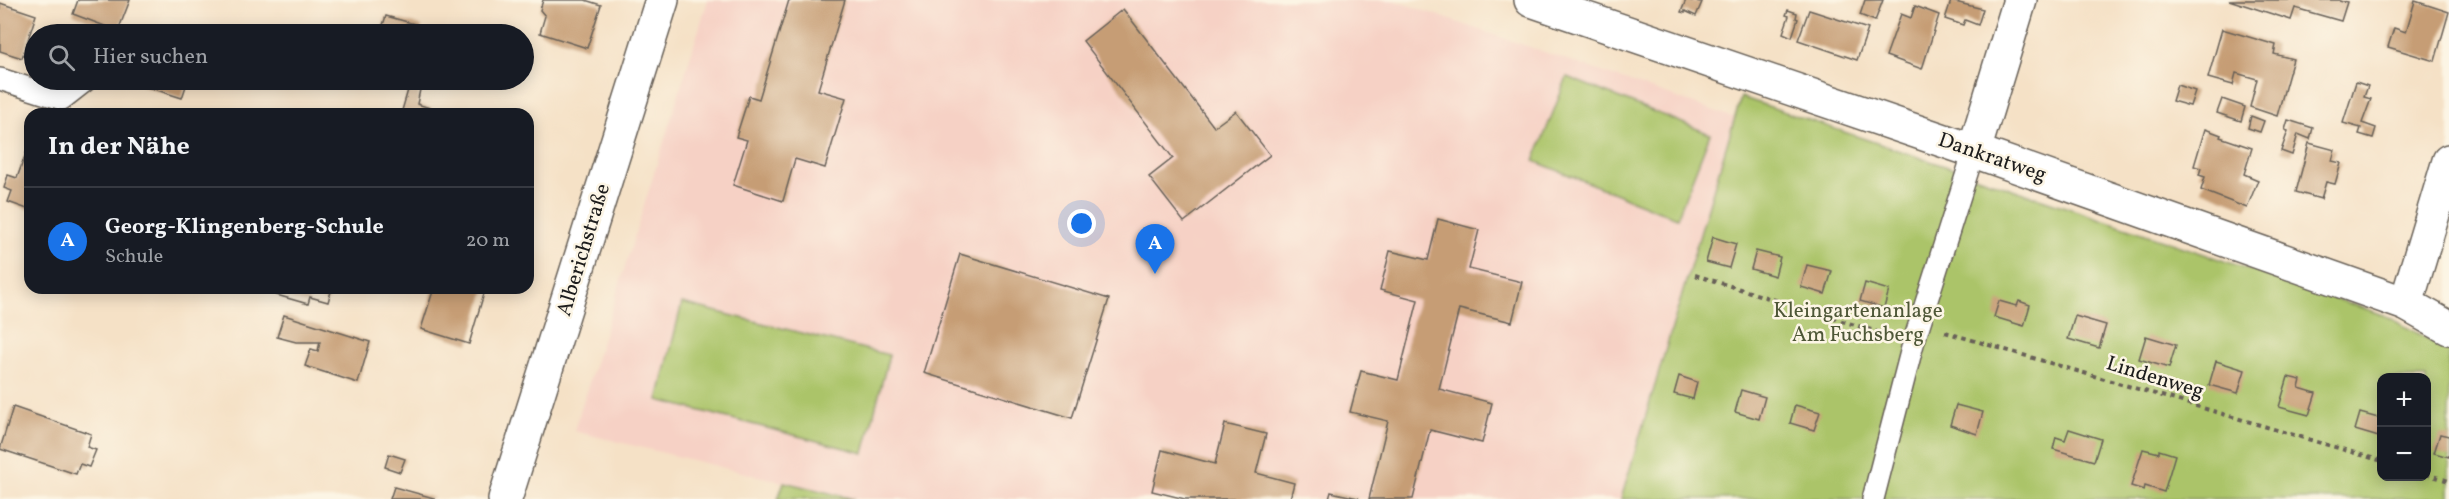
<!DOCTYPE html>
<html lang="de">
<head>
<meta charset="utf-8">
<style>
	body { margin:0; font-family:Vollkorn,serif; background:#20242c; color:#f1f3f6 }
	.controls { position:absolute; right:18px; bottom:18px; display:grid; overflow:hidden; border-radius:12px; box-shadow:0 3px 15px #0003 }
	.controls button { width:54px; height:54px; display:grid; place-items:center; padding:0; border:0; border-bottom:2px solid #363941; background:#171b24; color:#f1f3f6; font:30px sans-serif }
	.you { position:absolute; left:1082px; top:224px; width:21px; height:21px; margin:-15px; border:4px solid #fff; border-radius:50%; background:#1a73e8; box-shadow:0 0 0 9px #1a73e833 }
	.badge { display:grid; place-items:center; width:39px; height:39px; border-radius:50%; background:#1a73e8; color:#fff; font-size:20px; font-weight:700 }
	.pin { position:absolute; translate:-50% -50px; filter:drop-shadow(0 2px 3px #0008) }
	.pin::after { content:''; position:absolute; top:32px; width:21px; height:18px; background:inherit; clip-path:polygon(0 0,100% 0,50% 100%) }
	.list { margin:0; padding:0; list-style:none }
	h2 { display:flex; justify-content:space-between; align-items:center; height:78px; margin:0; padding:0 24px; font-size:26px }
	h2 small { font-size:20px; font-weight:400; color:#9ea1a6 }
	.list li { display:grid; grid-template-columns:39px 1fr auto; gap:18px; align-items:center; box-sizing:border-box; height:108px; padding:0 24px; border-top:2px solid #363941 }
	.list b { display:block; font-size:22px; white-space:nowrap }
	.list p { margin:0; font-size:20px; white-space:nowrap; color:#9ea1a6 }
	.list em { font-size:20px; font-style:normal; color:#9ea1a6 }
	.icon { flex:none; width:33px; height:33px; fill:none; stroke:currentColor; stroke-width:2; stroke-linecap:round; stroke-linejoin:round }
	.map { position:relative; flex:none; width:2449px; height:499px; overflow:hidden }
	.search { position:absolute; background:#171b24; box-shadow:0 3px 15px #0003; left:24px; top:24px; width:510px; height:66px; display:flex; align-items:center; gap:15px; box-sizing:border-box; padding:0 21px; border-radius:33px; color:#9ea1a6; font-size:22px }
	.panel { position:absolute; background:#171b24; box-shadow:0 3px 15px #0003; left:24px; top:108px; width:510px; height:186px; border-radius:18px }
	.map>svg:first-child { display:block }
	.built { fill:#f6d1c5 }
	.green { fill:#abc469; stroke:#647042; stroke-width:1.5; fill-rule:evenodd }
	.building { fill:#c69d74 }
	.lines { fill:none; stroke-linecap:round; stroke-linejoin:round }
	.lane-casing { stroke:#686158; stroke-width:24 }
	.street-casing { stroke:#686158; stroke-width:36 }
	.path { stroke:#686158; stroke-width:4; stroke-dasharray:4.5 4.5; stroke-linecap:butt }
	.lane { stroke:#fff; stroke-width:21 }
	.street { stroke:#fff; stroke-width:33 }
	.labels { text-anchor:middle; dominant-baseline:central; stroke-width:5; stroke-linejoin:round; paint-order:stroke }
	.street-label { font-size:21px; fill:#1c1c1c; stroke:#fcf5e5 }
	.park-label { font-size:21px; fill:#4e5737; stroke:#fcf5e5 }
</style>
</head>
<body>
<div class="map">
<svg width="2449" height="499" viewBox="0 0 2449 499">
	<rect width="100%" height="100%" fill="#fcf5e5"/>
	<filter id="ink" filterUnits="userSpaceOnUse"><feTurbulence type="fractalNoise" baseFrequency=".0167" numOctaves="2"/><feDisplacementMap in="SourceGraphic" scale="12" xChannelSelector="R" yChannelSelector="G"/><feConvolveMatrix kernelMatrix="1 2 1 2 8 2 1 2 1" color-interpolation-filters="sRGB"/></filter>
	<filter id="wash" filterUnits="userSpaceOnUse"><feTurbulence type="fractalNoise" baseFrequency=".008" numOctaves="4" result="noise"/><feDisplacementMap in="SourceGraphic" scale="24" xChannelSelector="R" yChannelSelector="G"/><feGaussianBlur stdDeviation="1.35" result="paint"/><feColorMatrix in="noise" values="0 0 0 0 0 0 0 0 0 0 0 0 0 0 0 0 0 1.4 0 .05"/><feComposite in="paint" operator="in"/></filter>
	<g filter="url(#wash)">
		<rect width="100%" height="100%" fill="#f5e1c6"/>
		<path class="built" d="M708 0H1393L1735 118 1621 499H852L574 431Z"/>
		<g class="green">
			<path d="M1567 77 1710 134 1677 218 1534 161Z"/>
			<path d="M1741 97 2384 315 2449 350V499H1621ZM2382 378H2426V476H2382Z"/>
			<path d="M682 303 889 355 864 453 658 400Z"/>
			<path d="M784 482 854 499H778Z"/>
		</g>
		<g id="blocks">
			<g class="building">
				<path d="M78 0H130L118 31 73 14Z"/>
				<path d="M543 0H585L601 5 587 48 540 33 545 16 540 10Z"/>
				<path d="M789 0H845L818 90 846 98 825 168 795 159 783 201 733 185 747 140 736 137 749 96 759 99Z"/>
				<path d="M1686 0 1702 2 1696 16 1685 11V13L1681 12Z"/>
				<path d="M1865 0H1883L1875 21 1860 15Z"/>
				<path d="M2229 0H2339L2347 2 2341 21 2295 8 2291 20Z"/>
				<path d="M1951 1 1983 9 1978 25 1965 20 1963 25 1945 19Z"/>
				<path d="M2415 1 2449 12 2435 61 2388 47 2394 28 2406 32Z"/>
				<path d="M0 3 36 15 22 58 0 51Z"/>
				<path d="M1915 6 1939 15 1922 69 1886 56 1901 14 1911 18Z"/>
				<path d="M1123 9 1214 127 1236 111 1270 155 1184 222 1149 177 1173 158 1083 41Z"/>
				<path d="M1788 10 1797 13 1796 18 1798 19 1792 37 1783 33 1789 16 1786 15Z"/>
				<path d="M1809 10 1868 29 1857 60 1798 40Z"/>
				<path d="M386 16 422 26 420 34H380Z"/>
				<path d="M161 27 179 34H158Z"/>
				<path d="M2222 29 2276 45 2274 54 2293 59 2277 116 2250 107 2257 79 2236 73 2233 85 2208 78Z"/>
				<path d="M143 80H188L182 98 141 85Z"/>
				<path d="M376 80H422L417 104 433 109 431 114H401L408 90Z"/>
				<path d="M2356 82 2368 86 2364 97 2371 99 2362 123 2376 128 2373 138 2359 134 2361 128 2343 123Z"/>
				<path d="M2177 85 2195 91 2190 106 2172 101Z"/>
				<path d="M2222 99 2245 107 2241 121 2217 113Z"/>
				<path d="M2251 116 2264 121 2260 132 2248 128Z"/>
				<path d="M2288 120 2313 128 2310 139 2298 134 2292 155 2281 151 2288 131 2285 130Z"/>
				<path d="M2205 129 2221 135 2220 137 2252 148 2244 174 2258 180 2247 208 2201 190 2205 177 2199 175 2201 168 2194 166Z"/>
				<path d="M30 142V210L8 202 12 191 4 188 8 175 17 178Z"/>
				<path d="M2309 143 2335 150 2332 161 2341 163 2335 184 2326 182 2321 199 2296 192Z"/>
				<path d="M1438 219 1479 230 1469 269 1522 282 1512 322 1459 309 1439 389 1492 403 1482 443 1430 430 1413 499H1369L1388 421 1350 412 1361 371 1398 380 1418 300 1380 290 1390 251 1428 260Z"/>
				<path d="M1713 237 1736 244 1729 268 1706 262Z"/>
				<path d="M1756 251 1780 257 1775 276 1751 269Z"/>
				<path d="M960 254 1109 299 1072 418 924 373Z"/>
				<path d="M1807 265 1832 271 1825 294 1801 287Z"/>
				<path d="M1865 283 1889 290 1884 308 1860 301Z"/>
				<path d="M274 288H332L328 302 310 297 308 304 273 294Z"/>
				<path d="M434 288H478L485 290 469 344 421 329Z"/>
				<path d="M1999 301 2017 306 2019 301 2030 305 2024 326 1994 317Z"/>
				<path d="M284 315 370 342 358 383 305 366 311 349 318 351 320 342H296L277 337Z"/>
				<path d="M2075 316 2106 325 2099 348 2068 339Z"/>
				<path d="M2146 336 2176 345 2169 368 2139 359Z"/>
				<path d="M2216 361 2245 370 2238 393 2209 385Z"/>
				<path d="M1679 376 1697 382 1693 399 1674 394Z"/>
				<path d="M2288 377 2301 380 2299 388 2316 393 2309 415 2279 407Z"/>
				<path d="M1741 390 1765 397 1759 419 1735 412Z"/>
				<path d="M1795 405 1820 412 1814 430 1790 423Z"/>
				<path d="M1956 405 1983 412 1977 434 1950 425Z"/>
				<path d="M13 407 91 434 87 447 96 450 89 467 80 464 76 474 0 449Z"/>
				<path d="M2360 413 2382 419V438L2355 430Z"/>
				<path d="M1225 424 1266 434 1256 473 1294 483 1290 499H1185L1152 491 1162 450 1215 464Z"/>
				<path d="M2069 429 2101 439 2094 461 2053 449 2056 437 2065 440Z"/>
				<path d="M2440 434 2449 436V457L2434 453Z"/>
				<path d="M2143 449 2159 453V450L2175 455 2164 492 2145 486 2144 490 2131 486Z"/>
				<path d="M389 454 405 459 400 472 385 467Z"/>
				<path d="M394 487 434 498V499H390Z"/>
				<path d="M1331 492 1358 498 1357 499H1329Z"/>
			</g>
		</g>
	</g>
	<g filter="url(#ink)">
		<use href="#blocks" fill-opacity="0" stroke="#686158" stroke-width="1.5"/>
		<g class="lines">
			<g class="lane-casing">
				<g id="lane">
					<path d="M0 79 62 99 85 81"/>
					<path d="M1873 499 1913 344 1974 151"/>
				</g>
			</g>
			<g class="street-casing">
				<g id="street">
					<path d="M1531 0 1974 151 2406 304 2449 328"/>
					<path d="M1974 151 2020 0"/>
					<path d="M2406 304 2449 161"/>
					<path d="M505 499 662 0"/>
				</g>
			</g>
			<g class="path">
				<path d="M1695 275 1887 335"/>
				<path d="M1945 332 2382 461"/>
				<path d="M2426 474 2449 481"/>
			</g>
			<use href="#lane" class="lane"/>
			<use href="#street" class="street"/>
		</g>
	</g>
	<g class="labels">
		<g class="street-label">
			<text transform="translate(1992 158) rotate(19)">Dankratweg</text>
			<text transform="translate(584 250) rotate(-73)">Alberichstraße</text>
			<text transform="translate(2155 378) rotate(17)">Lindenweg</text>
		</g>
		<g class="park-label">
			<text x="1858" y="311">Kleingartenanlage<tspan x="1858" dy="24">Am Fuchsberg</tspan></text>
		</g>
	</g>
</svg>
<div class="controls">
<button>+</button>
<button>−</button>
</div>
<div class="you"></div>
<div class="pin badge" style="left:1155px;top:274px">A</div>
<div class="search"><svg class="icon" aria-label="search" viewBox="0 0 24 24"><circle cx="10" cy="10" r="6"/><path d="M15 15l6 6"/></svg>Hier suchen</div>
<section class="panel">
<h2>In der Nähe<small></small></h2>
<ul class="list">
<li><span class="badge">A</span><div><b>Georg-Klingenberg-Schule</b><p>Schule</p></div><em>20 m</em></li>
</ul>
</section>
</div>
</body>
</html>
